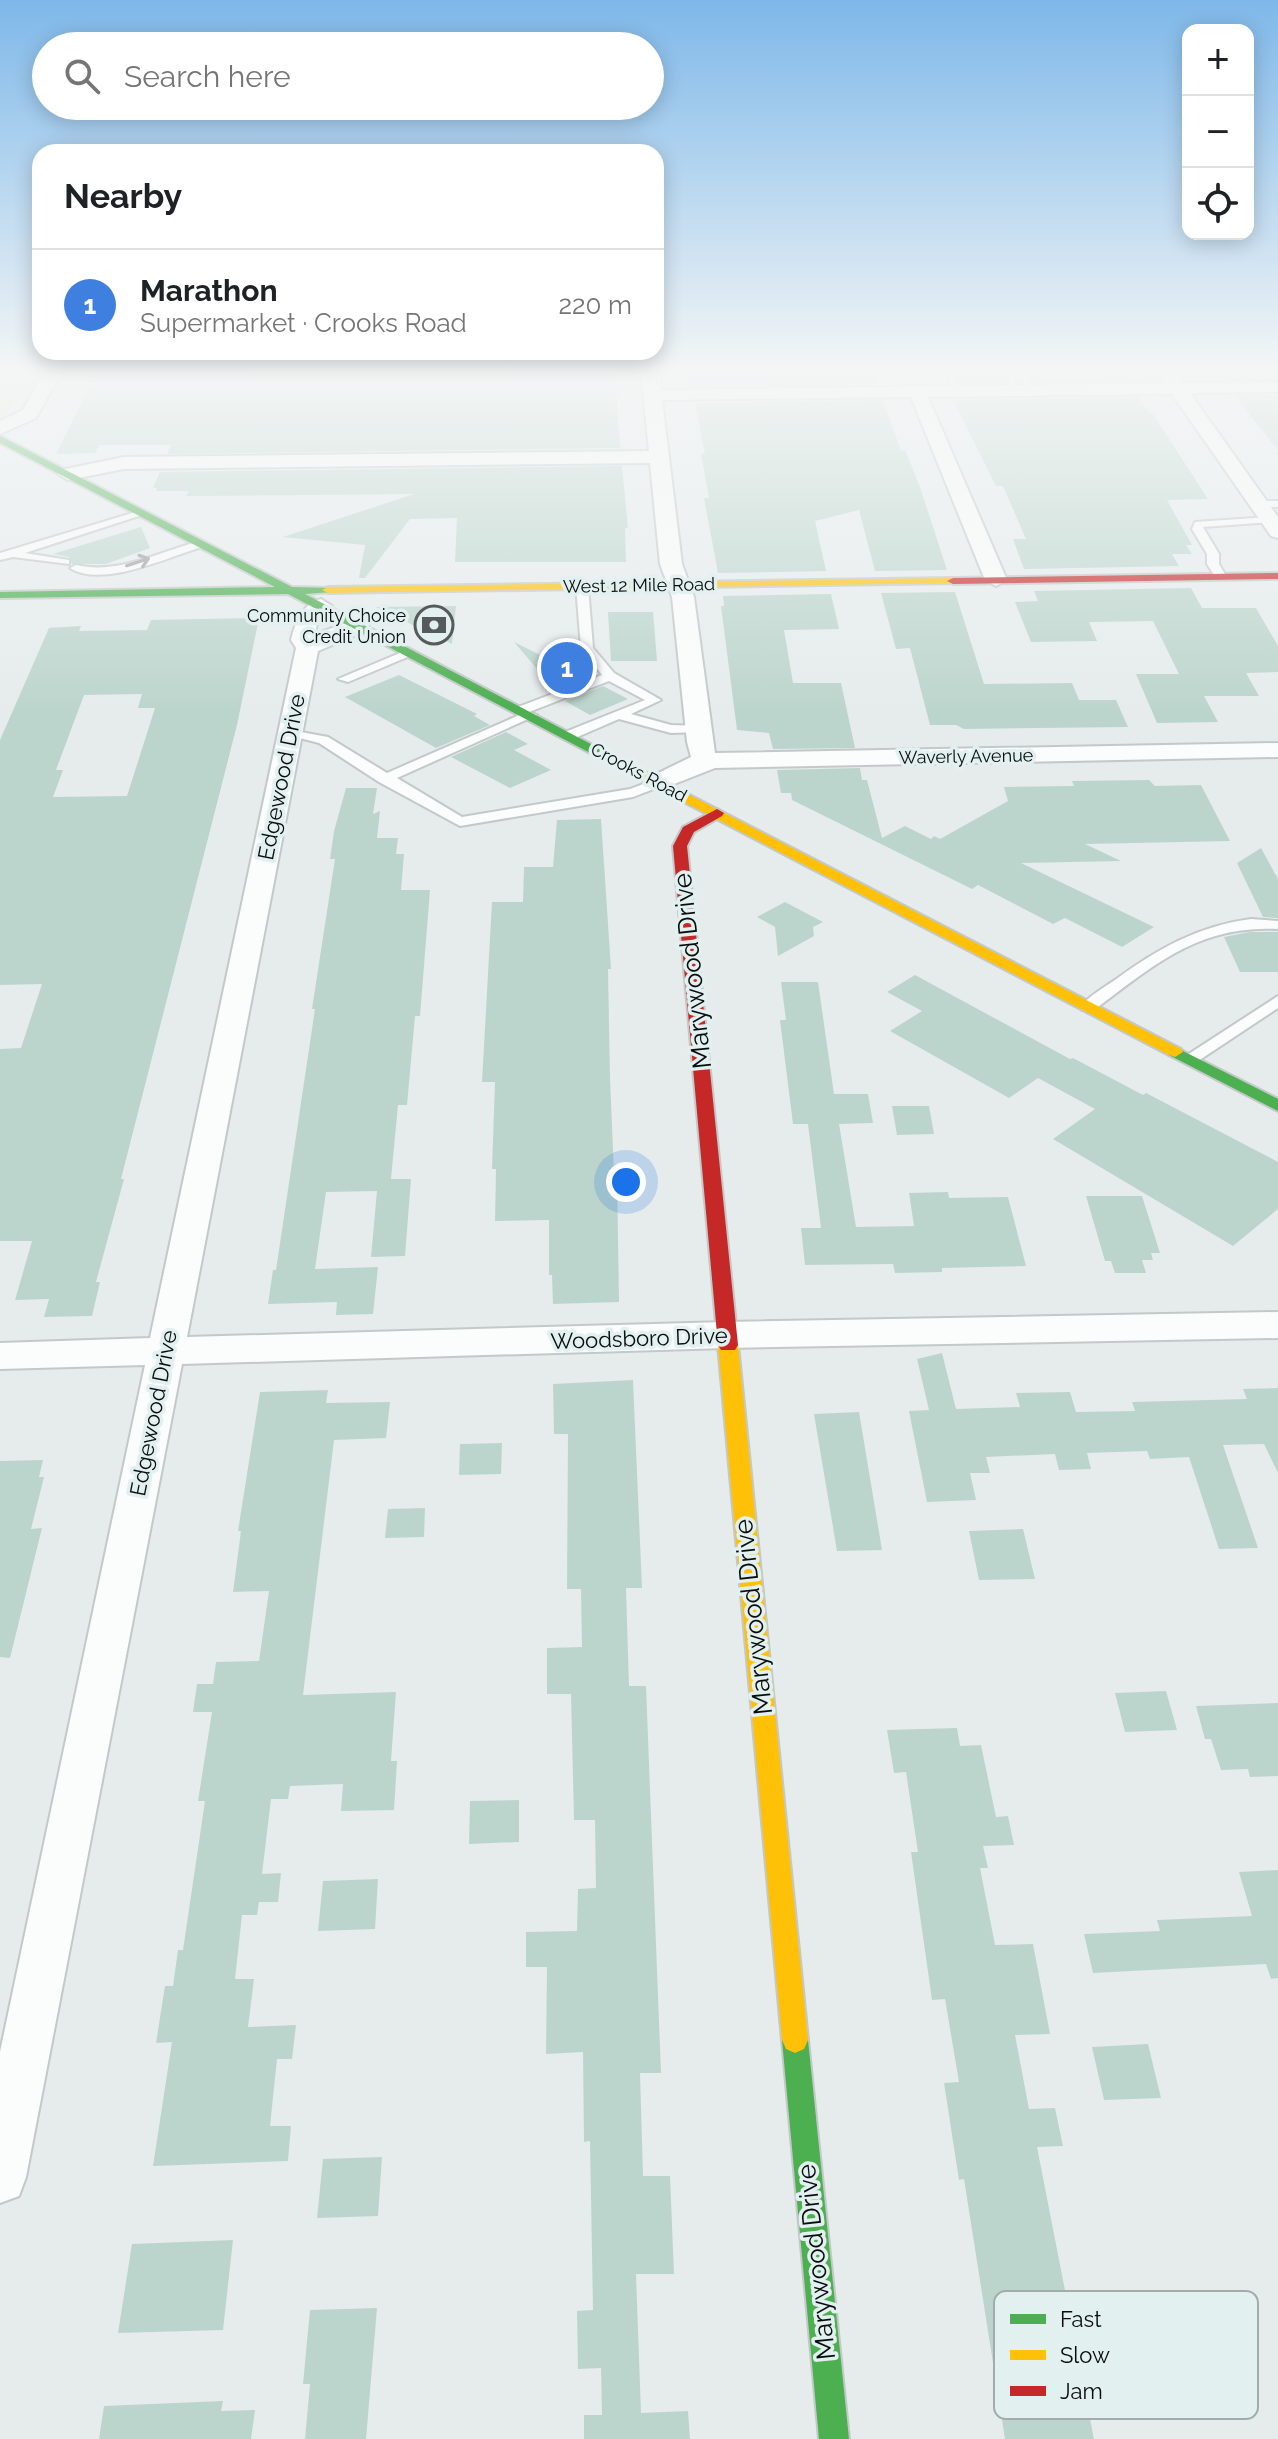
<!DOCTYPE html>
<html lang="en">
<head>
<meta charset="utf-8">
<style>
	body { margin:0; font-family:Raleway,sans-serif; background:#f2f2f2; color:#202124 }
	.controls { position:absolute; right:24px; top:24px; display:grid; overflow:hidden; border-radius:16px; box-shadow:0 4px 20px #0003 }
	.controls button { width:72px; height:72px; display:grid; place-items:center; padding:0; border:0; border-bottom:2px solid #e0e0e0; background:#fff; color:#202124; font:40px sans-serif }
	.you { position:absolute; left:626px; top:1182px; width:28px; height:28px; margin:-20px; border:6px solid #fff; border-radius:50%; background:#1a73e8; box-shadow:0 0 0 12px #1a73e833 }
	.badge { display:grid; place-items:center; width:52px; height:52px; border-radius:50%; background:#565a5a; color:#fff; font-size:26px; font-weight:700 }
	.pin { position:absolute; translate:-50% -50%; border:4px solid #fff; box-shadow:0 2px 8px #0006 }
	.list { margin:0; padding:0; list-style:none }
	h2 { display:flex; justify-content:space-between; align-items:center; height:104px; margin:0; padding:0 32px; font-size:34px }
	h2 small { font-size:26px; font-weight:400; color:#757577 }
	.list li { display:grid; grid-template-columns:52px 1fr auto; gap:24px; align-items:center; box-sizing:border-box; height:112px; padding:0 32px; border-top:2px solid #e0e0e0 }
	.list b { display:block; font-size:30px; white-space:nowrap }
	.list p { margin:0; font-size:26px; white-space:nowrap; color:#757577 }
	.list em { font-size:26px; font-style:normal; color:#757577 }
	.icon { flex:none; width:44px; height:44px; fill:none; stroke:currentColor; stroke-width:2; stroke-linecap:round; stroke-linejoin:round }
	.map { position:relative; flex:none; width:1278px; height:2439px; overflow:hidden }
	.search { position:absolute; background:#fff; box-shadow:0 4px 20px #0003; left:32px; top:32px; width:632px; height:88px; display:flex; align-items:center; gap:20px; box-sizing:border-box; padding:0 28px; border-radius:44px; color:#757577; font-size:30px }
	.panel { position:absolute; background:#fff; box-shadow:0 4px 20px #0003; left:32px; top:144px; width:632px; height:216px; border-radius:24px }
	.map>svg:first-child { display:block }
	.green { fill:#d3ecd0 }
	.building { fill:#bcd5cc; fill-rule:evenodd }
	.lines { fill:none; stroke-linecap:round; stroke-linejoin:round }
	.lane-casing { stroke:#c3c8c8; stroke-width:4 }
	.street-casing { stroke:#c3c8c8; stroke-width:4 }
	.fast-casing { stroke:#c3c8c8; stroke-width:4 }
	.slow-casing { stroke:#c3c8c8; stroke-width:4 }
	.jam-casing { stroke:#c3c8c8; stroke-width:4 }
	.lane { fill:#fbfcfc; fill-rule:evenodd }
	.street { fill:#fbfcfc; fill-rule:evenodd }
	.fast { fill:#4caf50; fill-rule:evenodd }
	.slow { fill:#ffc107; fill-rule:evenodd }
	.jam { fill:#c62828; fill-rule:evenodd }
	.oneway { stroke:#9a9c9c }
	.labels { text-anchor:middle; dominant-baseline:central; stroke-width:7; stroke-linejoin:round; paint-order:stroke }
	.far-street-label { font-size:18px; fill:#080c0c; stroke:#e2f0ef }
	.far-poi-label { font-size:18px; fill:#080c0c; stroke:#e2f0ef; text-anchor:end }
	.street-label { font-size:22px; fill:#080c0c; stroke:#e2f0ef }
	.near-street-label { font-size:26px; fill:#080c0c; stroke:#e2f0ef }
	.key { fill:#e2f0ef; stroke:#a1acab; stroke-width:2 }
	.key-label { font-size:22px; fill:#080c0c }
</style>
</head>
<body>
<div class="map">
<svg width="1278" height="2439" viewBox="0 0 1278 2439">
	<rect width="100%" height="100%" fill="#e6ecec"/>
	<path class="green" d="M0 371H30L5 415H0Z"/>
	<g class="building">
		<path d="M615 371 620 448 167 454 171 445H99L95 453 56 454 94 377Z"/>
		<path d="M688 371H873L877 384 691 387Z"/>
		<path d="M955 371H1001L1006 382 960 383Z"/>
		<path d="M1029 371H1122L1128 381 1033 382Z"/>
		<path d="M1218 371H1278V379L1224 380Z"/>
		<path d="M1236 395H1278V450L1252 418Z"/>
		<path d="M1139 397 1150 414H1153L1208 499 1167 500 1192 545H1186L1192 554H1172L1179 566 1024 569 1013 539H1026L1003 486H996L953 400Z"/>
		<path d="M883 400 901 451 905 450 920 487 947 570 875 571 859 510 815 521 826 571 718 573 704 498H709L701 454H705L695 403Z"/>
		<path d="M622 466 628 528H625L626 562H455L457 518 410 519 365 578H359L365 545 283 537 414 494 186 496 189 491H156L157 488H153L160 472Z"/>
		<path d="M141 527 150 548 106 564H72L69 557 53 554Z"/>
		<path d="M1191 588 1202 608H1256L1278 646V672L1246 673 1259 696H1204L1218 722 1157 723 1136 674H1179L1153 621 1089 622 1097 641 1031 642 1015 602 1038 601 1034 591Z"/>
		<path d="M955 592 984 684 1072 683 1079 700H1116L1128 727 964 729 956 725H930L910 648 896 649 881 593Z"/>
		<path d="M831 594 839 629 784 630 793 683H841L855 748 773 749 769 733 737 730 721 606H724L723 596Z"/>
		<path d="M456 606 452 644 376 607Z"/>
		<path d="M608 612H653L657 661H611Z"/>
		<path d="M259 618 237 725 121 1179H124L96 1282H100L92 1316 44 1317 49 1299 15 1300 32 1241H0V1049L21 1048 42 984 0 985V740L49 628 81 626 79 631 147 630 151 620ZM142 694 138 708H155L127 796 53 797 63 770H56L84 695Z"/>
		<path d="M514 642 586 678 555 690Z"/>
		<path d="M399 675 477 714 474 716 490 725 436 748 345 697Z"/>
		<path d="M603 686 628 699 590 715 565 701Z"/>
		<path d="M506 732 528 744 514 750 551 770 510 788 451 757Z"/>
		<path d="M860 768 862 780H867L882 838 905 826 931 839 934 836 940 839 1008 801 1004 787 1074 786 1072 781 1149 780 1155 786 1201 785 1230 841 1085 844 1121 861 1021 863 1154 927 1122 947 1065 918 1053 924 978 885 972 889 792 800 791 793H781L777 770Z"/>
		<path d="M346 788H377L373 814 380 811 377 838H398L396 854H404L401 890H430L420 1016H415L407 1105H398L391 1179H411L405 1256 371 1257 377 1191 326 1192 315 1269 378 1267 373 1314 336 1315 337 1302 268 1304 273 1270H276L315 1009H312L335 859H330L334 831Z"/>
		<path d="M601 819 611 969H608L610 1078 614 1174H617L619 1302 553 1304 552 1275H549V1220L495 1221 496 1169H492L495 1082H482L492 902H523L524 867H553L557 820Z"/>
		<path d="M1261 848 1278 879V918L1263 917 1237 863Z"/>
		<path d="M785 902 823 922 813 927 814 936 778 956 775 927 757 917Z"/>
		<path d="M1250 932H1278V972H1240L1224 937Z"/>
		<path d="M915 975 1070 1059 1073 1058 1143 1095 1146 1093 1278 1162V1209L1233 1246 1053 1139 1095 1109 1038 1078 1009 1098 890 1031 922 1011 887 992Z"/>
		<path d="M781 982H818L834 1094H868L873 1123 839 1124 856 1227 914 1226 909 1193 948 1192 949 1198 1008 1197 1026 1266 942 1268V1272L895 1273 893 1264 805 1265 801 1228H821L808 1124H793L780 1020H786Z"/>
		<path d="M892 1106H929L934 1134 897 1135Z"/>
		<path d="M1086 1196H1142L1160 1253H1151L1153 1260H1142L1146 1273H1115L1111 1261H1105Z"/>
		<path d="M942 1353 956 1409 1020 1407 1016 1393 1070 1392 1076 1412 1135 1411 1132 1402 1247 1399 1243 1389 1278 1388V1473L1264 1444 1223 1445 1258 1548 1219 1549 1189 1457 1150 1459 1147 1451 1087 1453 1091 1469 1059 1470 1055 1454 986 1457 990 1473H970L976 1500 927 1502 909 1411 929 1410 917 1359Z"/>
		<path d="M633 1380 642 1588H626L629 1686H646L661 2073H640L643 2176H670L674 2274H636L641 2413 688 2411 690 2439H584V2415H602L601 2368 578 2369 577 2311 593 2310 590 2141 584 2142 583 2052 546 2054 547 1967H526V1932L577 1931 578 1889 596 1888 595 1820H574L571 1694H547V1648L582 1647 581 1589H567L568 1434H554L553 1384Z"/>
		<path d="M328 1390 326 1403 390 1402 386 1438 334 1440 303 1695 396 1692 391 1761H397L394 1810 341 1811 343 1784 290 1786 288 1799H271L262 1874 281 1873 278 1902H259L257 1915H242L235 1979H254L248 2027 296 2025 292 2059H277L270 2126H291L288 2161 153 2166 172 2042 156 2043 165 1986H173L178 1950H183L205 1801H198L212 1712H193L197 1684H213L216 1662 259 1661 269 1591 233 1592 241 1531H238L260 1392Z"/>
		<path d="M859 1412 882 1550 837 1551 814 1414Z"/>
		<path d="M502 1443 501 1474 459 1475 460 1444Z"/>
		<path d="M43 1460 39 1477H44L31 1529 42 1528 10 1658 0 1657V1461Z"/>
		<path d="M425 1508 424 1537 385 1538 388 1509Z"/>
		<path d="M1023 1529 1035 1579 979 1580 969 1531Z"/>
		<path d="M1166 1691 1177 1730 1125 1732 1115 1693Z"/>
		<path d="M1278 1703V1776L1250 1777 1248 1769 1221 1770 1211 1739H1205L1196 1706Z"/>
		<path d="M957 1728 960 1746 981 1745 996 1817 1008 1816 1014 1845 983 1846 988 1868H980L995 1945 1033 1944 1050 2034 1015 2035 1029 2109 1055 2108 1063 2146 1037 2147 1094 2439H1005L964 2179 959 2180 944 2083 959 2082 945 1999 932 2000 911 1852H918L906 1772 894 1773 887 1730Z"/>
		<path d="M519 1800V1842L469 1844 470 1801Z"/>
		<path d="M1278 1870V1978L1271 1979 1266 1964 1093 1973 1084 1934 1160 1931 1157 1920 1252 1916 1239 1872Z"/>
		<path d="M378 1879 375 1929 318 1931 323 1881Z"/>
		<path d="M1148 2044 1161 2098 1104 2100 1092 2047Z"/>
		<path d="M382 2157 378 2216 317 2218 323 2159Z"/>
		<path d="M233 2240 223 2330 118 2333 132 2244Z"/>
		<path d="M377 2308 366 2439H305L310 2384H303L310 2310Z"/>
		<path d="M223 2401 221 2411 255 2410 251 2439H99L104 2406Z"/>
	</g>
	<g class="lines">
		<g class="lane-casing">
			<g id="lane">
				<path d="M944 371H952L961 393H955Z"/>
				<path d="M1004 371H1012L1019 392H1013Z"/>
				<path d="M1018 371H1026L1034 392H1028Z"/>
				<path d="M1259 501H1278V507L1255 506V502Z"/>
				<path d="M139 511 148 513 25 553 69 560V564L13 557 0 560V553Z"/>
				<path d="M1269 517 1273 518V522L1203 527 1219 554V564L1226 576 1216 578 1207 564V554L1192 529 1195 522Z"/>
				<path d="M201 541 207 544 205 546C170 556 103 589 70 568L76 565C119 575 160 551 201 541Z"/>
				<path d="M582 583 588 586 593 648 614 673 661 700 631 714 671 725 703 726V732L671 733 619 719 575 738H565V732L645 700 609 681 529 712 537 715 397 778 462 817 630 789 659 778 666 782 664 785 633 797 460 826 379 782 319 743 284 734 290 730 328 737 387 773 524 713H518V707L602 675 581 648 576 586Z"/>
				<path d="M407 650 417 653 348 682 338 679Z"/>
				<path d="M1251 919 1278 921V929C1198 925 1154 965 1094 1010H1082L1080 1007C1089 996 1103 988 1115 980 1157 949 1198 926 1251 919Z"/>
				<path d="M1278 996V1008L1195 1063 1189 1064 1181 1059Z"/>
			</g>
		</g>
		<g class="street-casing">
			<g id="street">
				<path d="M44 371H62L36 418 0 434V421L23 410Z"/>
				<path d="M641 371H659L661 390 1165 383 1159 375 1164 371H1174L1182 383 1278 382V392L1190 393 1278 517V538L1271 536 1172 394 928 397 1007 580 996 586 985 580 911 397 662 400 682 564 694 597 715 753 1278 743V757L715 768 659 790 650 787 646 782 650 777 691 757 687 742 672 597 660 564 650 463 124 469 68 480 58 474 61 470 124 457 649 451Z"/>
				<path d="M321 599 332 606 317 624 315 634 358 619 369 626 366 631 318 651 187 1337 726 1322 1278 1312V1338L726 1348 182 1364 26 2177 19 2196 0 2203V2052L145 1365 0 1369V1343L150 1338 296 648 291 640C295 623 302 604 321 599Z"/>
			</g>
		</g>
		<g class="fast-casing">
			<g id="fast">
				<path d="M0 436 292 587 332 588V592L305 594 625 762 623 765H613L288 594 0 598V592L275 587 0 443Z"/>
				<path d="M1175 1047 1278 1099V1111L1169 1055 1167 1052 1169 1049Z"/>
				<path d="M795 2027 804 2031 808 2040 849 2439H819L782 2040 786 2031Z"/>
			</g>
		</g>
		<g class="slow-casing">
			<g id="slow">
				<path d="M953 578 959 581 957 583 328 593 322 590 328 587Z"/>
				<path d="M618 758 1181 1049 1183 1052 1175 1057 1169 1055 613 765 611 762Z"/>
				<path d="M728 1338 735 1340 738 1345 808 2040 804 2049 795 2053 786 2049 782 2040 718 1345 721 1340Z"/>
			</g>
		</g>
		<g class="jam-casing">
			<g id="jam">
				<path d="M1278 573V579L953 584 947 581 953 578Z"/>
				<path d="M717 809 724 813 722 816 694 832 687 846 738 1345 735 1350H721L718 1345 673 846 683 827Z"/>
			</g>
		</g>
		<use href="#lane" class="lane"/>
		<use href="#street" class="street"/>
		<use href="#fast" class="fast"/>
		<use href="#slow" class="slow"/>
		<use href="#jam" class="jam"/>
	</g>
	<defs><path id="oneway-shaft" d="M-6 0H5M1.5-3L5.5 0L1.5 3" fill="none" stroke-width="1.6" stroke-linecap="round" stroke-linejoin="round" transform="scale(2)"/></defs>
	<use class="oneway" href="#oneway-shaft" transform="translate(138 562) rotate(-18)"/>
	<linearGradient id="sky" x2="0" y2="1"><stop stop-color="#7eb8e9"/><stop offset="0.52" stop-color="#f4f6f6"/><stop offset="1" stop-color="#f4f6f6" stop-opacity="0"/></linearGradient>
	<rect width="1278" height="712" fill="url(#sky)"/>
	<defs>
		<g id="bank-ring" transform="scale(2)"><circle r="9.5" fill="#e2f0ef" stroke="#565a5a" stroke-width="1.5"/><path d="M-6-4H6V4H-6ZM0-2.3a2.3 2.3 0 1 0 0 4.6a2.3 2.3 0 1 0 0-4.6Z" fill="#565a5a"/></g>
	</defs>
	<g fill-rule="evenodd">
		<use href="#bank-ring" x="434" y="625"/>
	</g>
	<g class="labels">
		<g class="far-street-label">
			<text transform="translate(639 585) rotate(-1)">West 12 Mile Road</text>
			<text transform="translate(966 756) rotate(-1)">Waverly Avenue</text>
			<text transform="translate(639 772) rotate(28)">Crooks Road</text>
		</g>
		<g class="far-poi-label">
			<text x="406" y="615">Community Choice<tspan x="406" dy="21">Credit Union</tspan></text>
		</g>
		<g class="street-label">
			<text transform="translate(281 777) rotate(-79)">Edgewood Drive</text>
			<text transform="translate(639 1338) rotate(-2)">Woodsboro Drive</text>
			<text transform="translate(153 1413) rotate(-79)">Edgewood Drive</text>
		</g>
		<g class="near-street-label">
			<text transform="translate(692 971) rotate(-96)">Marywood Drive</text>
			<text transform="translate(753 1617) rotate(-96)">Marywood Drive</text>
			<text transform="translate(816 2262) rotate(-96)">Marywood Drive</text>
		</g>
	</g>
	<rect x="994" y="2291" width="264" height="128" rx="12" class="key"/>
	<rect x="1010" y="2314" width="36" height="10" fill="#4caf50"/>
	<rect x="1010" y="2350" width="36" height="10" fill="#ffc107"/>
	<rect x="1010" y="2386" width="36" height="10" fill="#c62828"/>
	<g class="key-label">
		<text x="1060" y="2327">Fast</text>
		<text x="1060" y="2363">Slow</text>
		<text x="1060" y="2399">Jam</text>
	</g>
</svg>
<div class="controls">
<button>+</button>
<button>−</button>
<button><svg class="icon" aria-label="locate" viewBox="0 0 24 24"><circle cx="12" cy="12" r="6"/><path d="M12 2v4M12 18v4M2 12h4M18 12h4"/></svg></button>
</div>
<div class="you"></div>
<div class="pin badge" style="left:567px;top:668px;background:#3f7fe0">1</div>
<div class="search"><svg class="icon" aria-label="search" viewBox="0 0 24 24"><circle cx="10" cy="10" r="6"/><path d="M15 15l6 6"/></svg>Search here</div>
<section class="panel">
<h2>Nearby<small></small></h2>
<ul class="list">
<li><span class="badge" style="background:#3f7fe0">1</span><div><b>Marathon</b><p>Supermarket · Crooks Road</p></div><em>220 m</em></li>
</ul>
</section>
</div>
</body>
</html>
